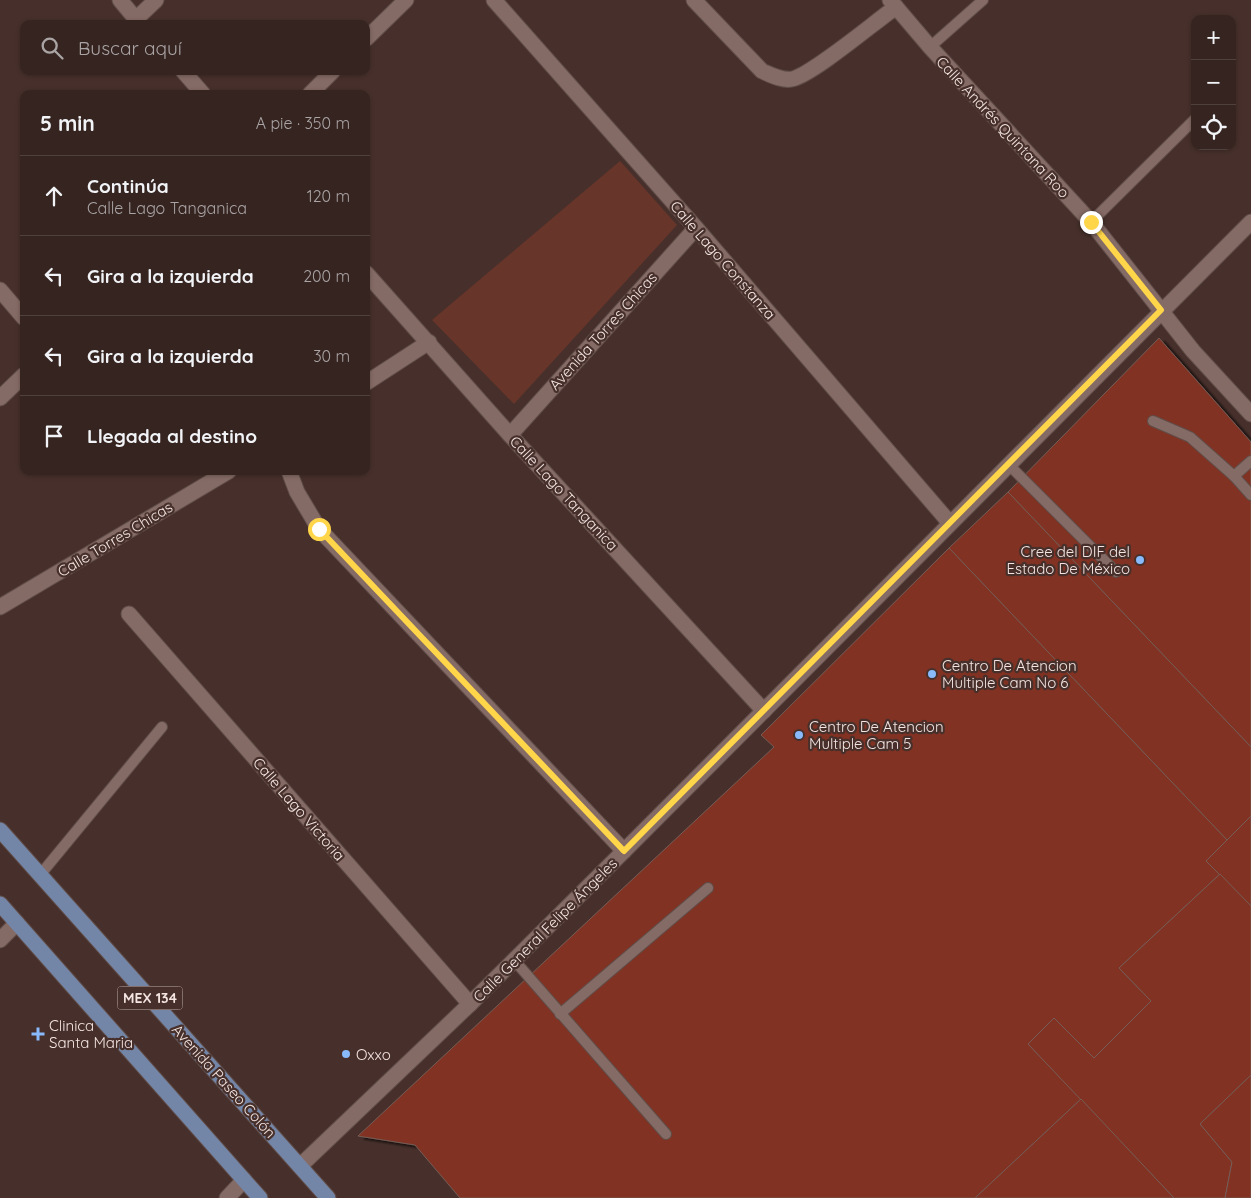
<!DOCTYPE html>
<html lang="es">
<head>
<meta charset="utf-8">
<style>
	body { margin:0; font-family:Quicksand,sans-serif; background:#3d2c29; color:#f1f3f6 }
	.controls { position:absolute; right:15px; top:15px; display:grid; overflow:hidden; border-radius:10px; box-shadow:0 1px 4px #0004 }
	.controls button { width:45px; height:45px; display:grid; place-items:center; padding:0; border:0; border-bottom:1px solid #4f413e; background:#352420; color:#f1f3f6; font:25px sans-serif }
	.stop { position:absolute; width:15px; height:15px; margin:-11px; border:4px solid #ffd54a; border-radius:50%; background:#fff }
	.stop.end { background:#ffd54a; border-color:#fff; box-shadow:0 1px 5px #0008 }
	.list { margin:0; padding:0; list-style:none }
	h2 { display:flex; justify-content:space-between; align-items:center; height:65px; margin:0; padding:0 20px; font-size:21px }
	h2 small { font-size:16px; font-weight:400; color:#aaa4a5 }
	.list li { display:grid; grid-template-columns:32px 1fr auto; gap:15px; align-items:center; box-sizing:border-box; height:80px; padding:0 20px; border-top:1px solid #4f413e }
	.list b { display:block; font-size:19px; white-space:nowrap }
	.list p { margin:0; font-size:16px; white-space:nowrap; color:#aaa4a5 }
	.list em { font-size:16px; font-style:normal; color:#aaa4a5 }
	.icon { flex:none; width:28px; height:28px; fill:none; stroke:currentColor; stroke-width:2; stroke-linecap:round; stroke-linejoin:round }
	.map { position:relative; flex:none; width:1251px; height:1198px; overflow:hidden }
	.search { position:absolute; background:#352420; box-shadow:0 1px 4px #0004; left:20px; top:20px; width:350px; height:55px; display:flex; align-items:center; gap:12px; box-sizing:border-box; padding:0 18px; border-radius:10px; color:#aaa4a5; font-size:19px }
	.panel { position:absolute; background:#352420; box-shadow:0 1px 4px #0004; left:20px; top:90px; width:350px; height:385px; border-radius:10px }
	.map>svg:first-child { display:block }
	.green { fill:#67352a }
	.building { fill:#823220; stroke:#755c56; filter:url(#shadow) }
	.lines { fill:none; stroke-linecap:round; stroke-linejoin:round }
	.lane-casing { stroke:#604d49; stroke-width:12 }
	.street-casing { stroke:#604d49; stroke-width:17 }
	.primary-casing { stroke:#604d49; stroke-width:17 }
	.lane { stroke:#856b65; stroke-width:10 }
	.street { stroke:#856b65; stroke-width:15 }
	.primary { stroke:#7486a8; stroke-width:15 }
	.route { stroke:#ffd54a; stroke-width:6 }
	.poi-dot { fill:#88bafc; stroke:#47302b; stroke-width:2 }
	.labels { text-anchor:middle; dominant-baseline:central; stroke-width:4.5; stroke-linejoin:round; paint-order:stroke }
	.shield { fill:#47302b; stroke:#c0afab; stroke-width:1 }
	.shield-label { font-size:14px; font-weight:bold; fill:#f4e5e2 }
	.street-label { font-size:15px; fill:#f4e5e2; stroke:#47302b }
	.poi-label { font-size:15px; fill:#f4e5e2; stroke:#47302b; text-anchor:start }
</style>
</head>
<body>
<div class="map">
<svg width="1251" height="1198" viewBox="0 0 1251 1198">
	<defs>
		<filter id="shadow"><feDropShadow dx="5.5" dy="3" stdDeviation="1" flood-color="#0009"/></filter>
	</defs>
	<rect width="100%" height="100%" fill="#47302b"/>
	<path class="green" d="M620 161 677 225 514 404 432 320Z"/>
	<g class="building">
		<path d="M1159 338 1251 442V747L1008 492Z"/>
		<path d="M1008 492 1251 747V816L1227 840 949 548Z"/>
		<path d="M949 548 1227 840 1206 861 1220 874 1119 968 1151 1001 1094 1058 1054 1018 1028 1044 1081 1099 975 1198H460L415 1145 358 1136 774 747 761 735Z"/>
		<path d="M1251 816V906L1206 861Z"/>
		<path d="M1220 874 1251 906V1075L1200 1124 1232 1162 1225 1198H1174L1028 1044 1054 1018 1094 1058 1151 1001 1119 968Z"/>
		<path d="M1251 1075V1198H1225L1232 1162 1200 1124Z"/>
		<path d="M1081 1099 1174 1198H975Z"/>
	</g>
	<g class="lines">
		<g class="lane-casing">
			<g id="lane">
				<path d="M930 47 983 0"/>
				<path d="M1091 222 1195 119"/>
				<path d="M1153 421 1190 437 1234 476"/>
				<path d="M1251 461 1234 476 1251 495"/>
				<path d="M1008 464 1116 572"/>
				<path d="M40 875 162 727"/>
				<path d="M514 960 666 1134"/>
				<path d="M560 1014 708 888"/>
			</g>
		</g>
		<g class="street-casing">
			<g id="street">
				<path d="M120 0 140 24"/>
				<path d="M494 0 696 228 949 522"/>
				<path d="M694 0 762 71C771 75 782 81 792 79 812 75 876 21 896 7"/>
				<path d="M890 0 930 47 1091 222 1193 351 1251 414"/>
				<path d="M136 19 156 0"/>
				<path d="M366 39 406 0"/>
				<path d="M183 71 203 94"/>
				<path d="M310 94 333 71"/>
				<path d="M366 273 510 435 764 711"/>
				<path d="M0 290 24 318"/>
				<path d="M366 383 429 342"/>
				<path d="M0 398 24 375"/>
				<path d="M510 435 696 228"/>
				<path d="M289 471 297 492 319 529 624 851"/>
				<path d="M0 607 229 471"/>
				<path d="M129 614 470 1004"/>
				<path d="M0 940 17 923"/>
				<path d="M300 1166 470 1004 624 851 1251 222"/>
				<path d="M227 1198 244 1180"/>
			</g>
		</g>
		<g class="primary-casing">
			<g id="primary">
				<path d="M0 830 328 1198"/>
				<path d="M0 904 260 1198"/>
			</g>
		</g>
		<use href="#lane" class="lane"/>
		<use href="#street" class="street"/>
		<use href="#primary" class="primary"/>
	</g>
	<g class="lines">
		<path class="route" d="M319 529 624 851 1161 310 1091 222"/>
	</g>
	<g class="poi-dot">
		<circle cx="1140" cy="560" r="5"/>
		<circle cx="932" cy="674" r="5"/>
		<circle cx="799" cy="735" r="5"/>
		<path d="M35.5 1026.5h5v5h5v5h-5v5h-5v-5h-5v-5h5z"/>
		<circle cx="346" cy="1054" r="5"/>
	</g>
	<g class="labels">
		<rect class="shield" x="117.5" y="986.5" width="65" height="23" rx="4"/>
		<g class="shield-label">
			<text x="150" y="998">MEX 134</text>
		</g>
		<g class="street-label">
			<text transform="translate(1003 127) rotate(47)">Calle Andrés Quintana Roo</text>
			<text transform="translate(723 260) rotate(49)">Calle Lago Constanza</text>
			<text transform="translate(603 331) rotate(-48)">Avenida Torres Chicas</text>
			<text transform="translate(564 493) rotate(47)">Calle Lago Tanganica</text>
			<text transform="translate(115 539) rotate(-31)">Calle Torres Chicas</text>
			<text transform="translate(299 809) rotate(49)">Calle Lago Victoria</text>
			<text transform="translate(545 930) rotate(-45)">Calle General Felipe Ángeles</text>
			<text transform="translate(224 1081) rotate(48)">Avenida Paseo Colón</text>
		</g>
		<g class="poi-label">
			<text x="1130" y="551" text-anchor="end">Cree del DIF del<tspan x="1130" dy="17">Estado De México</tspan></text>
			<text x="942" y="665">Centro De Atencion<tspan x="942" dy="17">Multiple Cam No 6</tspan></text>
			<text x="809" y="726">Centro De Atencion<tspan x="809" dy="17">Multiple Cam 5</tspan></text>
			<text x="49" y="1025">Clinica<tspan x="49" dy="17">Santa Maria</tspan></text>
			<text x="356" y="1054">Oxxo</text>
		</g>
	</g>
</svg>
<div class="controls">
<button>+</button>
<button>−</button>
<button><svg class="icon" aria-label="locate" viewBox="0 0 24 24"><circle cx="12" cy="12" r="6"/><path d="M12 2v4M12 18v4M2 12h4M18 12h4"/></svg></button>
</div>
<div class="stop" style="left:319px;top:529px"></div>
<div class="stop end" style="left:1091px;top:222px"></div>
<div class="search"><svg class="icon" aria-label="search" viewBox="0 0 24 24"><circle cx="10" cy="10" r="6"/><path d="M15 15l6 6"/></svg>Buscar aquí</div>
<section class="panel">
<h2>5 min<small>A pie · 350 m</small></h2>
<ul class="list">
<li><svg class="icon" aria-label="ahead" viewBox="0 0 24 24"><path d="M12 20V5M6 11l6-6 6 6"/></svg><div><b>Continúa</b><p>Calle Lago Tanganica</p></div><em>120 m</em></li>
<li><svg class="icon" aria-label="left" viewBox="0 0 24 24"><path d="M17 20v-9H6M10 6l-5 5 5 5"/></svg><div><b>Gira a la izquierda</b></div><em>200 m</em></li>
<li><svg class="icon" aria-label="left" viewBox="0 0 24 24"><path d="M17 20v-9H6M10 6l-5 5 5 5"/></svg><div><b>Gira a la izquierda</b></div><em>30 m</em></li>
<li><svg class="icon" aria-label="arrive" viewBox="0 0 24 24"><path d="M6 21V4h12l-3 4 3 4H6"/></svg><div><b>Llegada al destino</b></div></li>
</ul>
</section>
</div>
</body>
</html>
